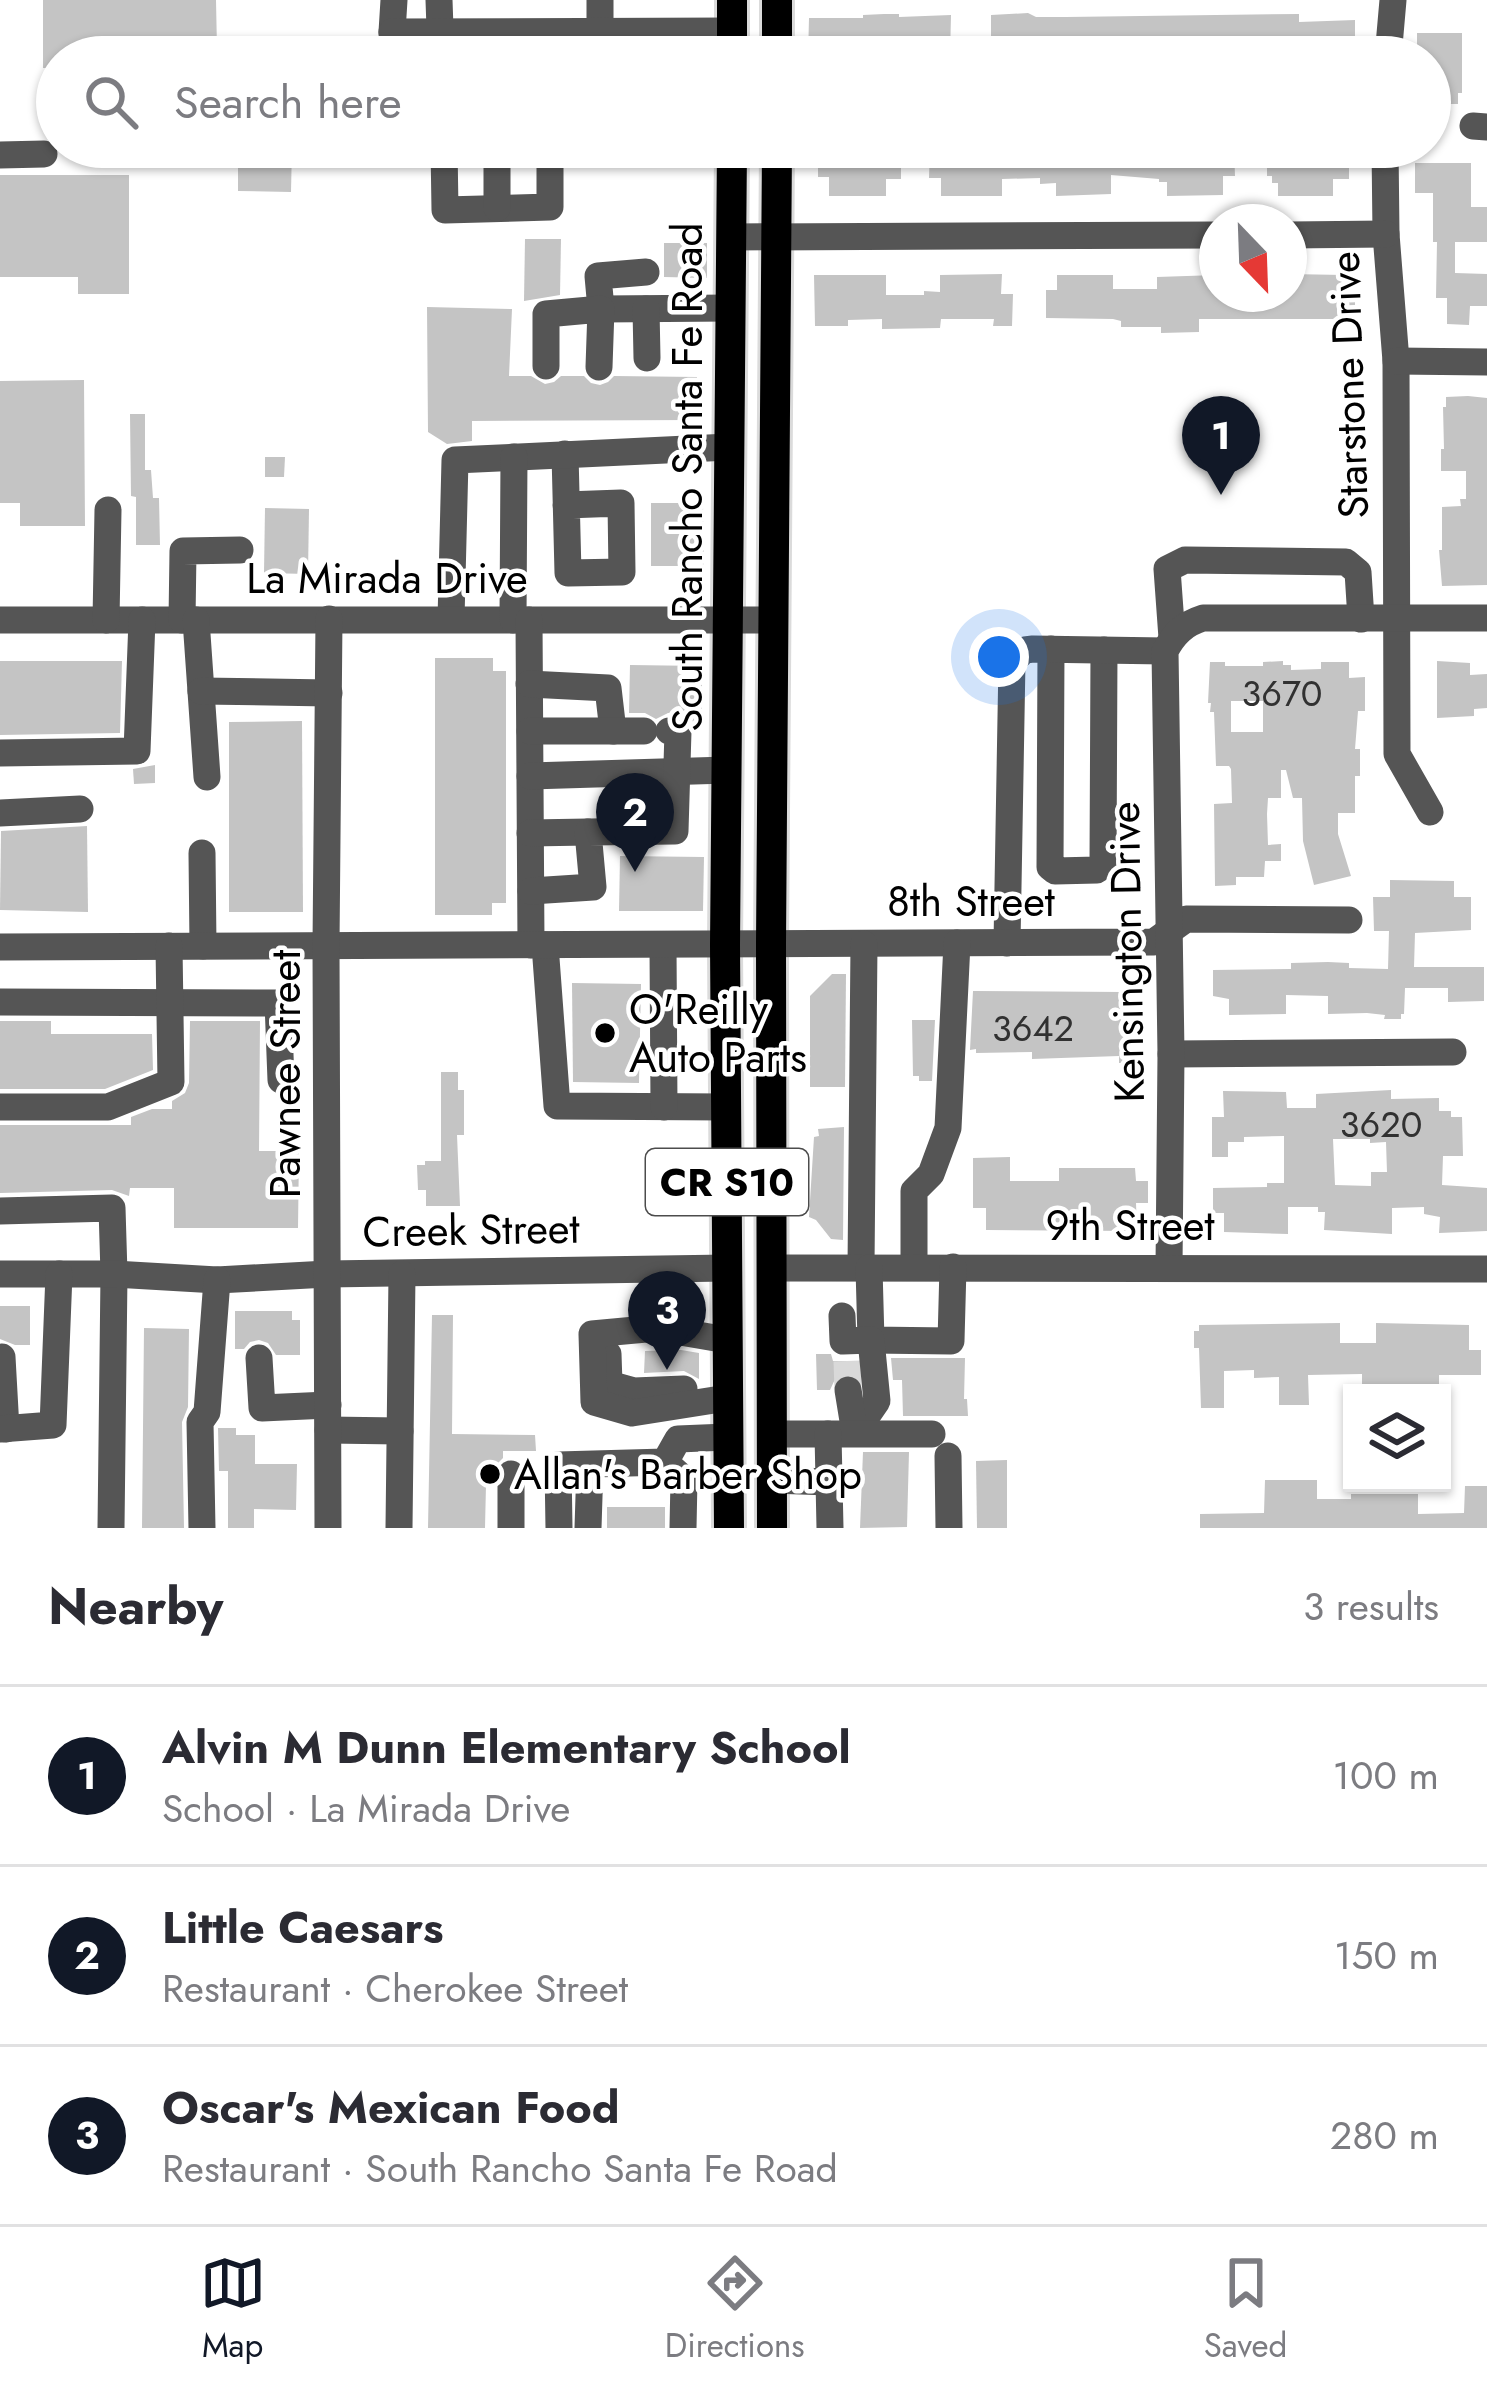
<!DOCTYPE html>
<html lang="en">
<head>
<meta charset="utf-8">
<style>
	body { margin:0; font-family:Jost,sans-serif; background:#f2f2f3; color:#2b2b33 }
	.controls { position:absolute; right:36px; bottom:36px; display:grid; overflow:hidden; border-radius:0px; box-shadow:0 3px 9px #0004 }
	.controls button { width:108px; height:108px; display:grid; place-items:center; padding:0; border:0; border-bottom:3px solid #e1e1e2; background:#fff; color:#2b2b33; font:60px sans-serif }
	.compass { position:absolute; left:1199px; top:204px; width:108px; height:108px; border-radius:50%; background:#fff; box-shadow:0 3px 9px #0004; rotate:157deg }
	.you { position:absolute; left:999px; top:657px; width:42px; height:42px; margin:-30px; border:9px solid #fff; border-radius:50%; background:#1a73e8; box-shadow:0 0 0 18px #1a73e833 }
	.badge { display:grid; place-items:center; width:78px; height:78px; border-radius:50%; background:#111827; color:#fff; font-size:39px; font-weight:700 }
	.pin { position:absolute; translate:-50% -99px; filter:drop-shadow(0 3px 6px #0008) }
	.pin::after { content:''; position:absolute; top:63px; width:42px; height:36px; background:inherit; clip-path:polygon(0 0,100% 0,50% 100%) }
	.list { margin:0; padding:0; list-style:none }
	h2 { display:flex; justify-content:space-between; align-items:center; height:156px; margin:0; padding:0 48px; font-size:51px }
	h2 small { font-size:39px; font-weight:400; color:#7c7c81 }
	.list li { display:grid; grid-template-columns:78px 1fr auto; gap:36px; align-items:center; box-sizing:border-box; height:180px; padding:0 48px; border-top:3px solid #e1e1e2 }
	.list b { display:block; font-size:45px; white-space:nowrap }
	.list p { margin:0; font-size:39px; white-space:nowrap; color:#7c7c81 }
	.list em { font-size:39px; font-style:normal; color:#7c7c81 }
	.icon { flex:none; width:66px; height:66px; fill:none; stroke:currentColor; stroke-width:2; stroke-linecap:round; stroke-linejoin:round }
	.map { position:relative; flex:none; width:1487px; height:1528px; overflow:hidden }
	.search { position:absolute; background:#fff; box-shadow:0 3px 9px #0004; left:36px; right:36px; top:36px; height:132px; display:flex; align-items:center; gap:30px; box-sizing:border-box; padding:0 42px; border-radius:66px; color:#7c7c81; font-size:45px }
	.sheet { height:696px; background:#fff }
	nav { display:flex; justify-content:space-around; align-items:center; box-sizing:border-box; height:168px; border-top:3px solid #e1e1e2; background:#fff; font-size:33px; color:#7c7c81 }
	nav a { display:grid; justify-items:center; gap:6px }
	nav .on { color:#111827 }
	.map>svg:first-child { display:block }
	.building { fill:#c4c4c4; fill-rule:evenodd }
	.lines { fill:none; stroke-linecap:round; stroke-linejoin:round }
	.minor-tunnel { stroke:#d9d9d9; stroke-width:27; stroke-dasharray:27 14; stroke-linecap:butt }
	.major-casing { stroke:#dbdbdb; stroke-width:36 }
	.minor { stroke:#555; stroke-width:27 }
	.major { stroke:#000; stroke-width:30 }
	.poi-dot { fill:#000; stroke:#fff; stroke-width:4.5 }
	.labels { text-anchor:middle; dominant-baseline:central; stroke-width:9; stroke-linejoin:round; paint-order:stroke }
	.number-label { font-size:36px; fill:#313131 }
	.shield { fill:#fff; stroke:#4c4c4c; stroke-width:3 }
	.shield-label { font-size:39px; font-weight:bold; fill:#000 }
	.street-label { font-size:42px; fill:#000; stroke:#fff }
	.poi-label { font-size:42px; fill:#000; stroke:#fff; text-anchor:start }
</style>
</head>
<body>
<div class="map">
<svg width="1487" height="1528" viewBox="0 0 1487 1528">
	<rect width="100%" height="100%" fill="#fff"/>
	<g class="building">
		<path d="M43 0H216L217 49 111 51V57H57V68H43Z"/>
		<path d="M1028 13 1036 17H1066L1299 14V22L1355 20V51L1354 57H1336V50L1304 51V57H1263V50H1235V57H1205V53H1198V46H1131V57H1063V54L991 56V15Z"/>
		<path d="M884 14H899V17L951 15 950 56H915L916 45H847V57H808L809 18H863V15Z"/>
		<path d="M1417 33H1462V93H1458V104H1430V57H1417Z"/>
		<path d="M238 147H292L291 192 238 191Z"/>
		<path d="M930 147H945V152H988V148L1000 147H1018V152H1091V147H1167V153L1220 151V147H1234L1235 176H1223V195L1167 196V182H1159V179L1111 175V194L1056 196V183L1040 184V178L1002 179V196H941V178H929Z"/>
		<path d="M1330 147H1349V179H1333V196H1278V183H1272V176H1267V152H1330Z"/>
		<path d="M818 152H901V179H886V196H829V177H818Z"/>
		<path d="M1415 163H1471V207H1487V242H1455V273L1487 274V306H1470L1469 325 1447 324V298H1436L1437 242H1433V193H1415Z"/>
		<path d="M0 175H129V294H78V277H0Z"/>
		<path d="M525 239H561L560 295 524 301Z"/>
		<path d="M664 243H707V278L664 277Z"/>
		<path d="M1002 274 1001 294H1013L1012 326H993L994 319H941L940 328 882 329V319L848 320V326H815L814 275H886V295H924V291L940 292V275Z"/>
		<path d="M1289 274 1344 275V294H1355V319H1199V332L1161 333V327H1121V321L1113 319 1046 318V290H1057V275H1113V289H1157V277L1217 275V294H1289Z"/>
		<path d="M427 307 512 309 509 376H531L545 384 554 382 561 376H584L591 383 600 385 608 382 614 376 697 377 696 420 472 421V441L447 444 428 432Z"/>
		<path d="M84 380 85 526H20V503H0V381Z"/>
		<path d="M1468 396 1487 398V585L1442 586 1439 550H1442V507L1461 506 1460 499H1466V471H1441V449H1444L1443 407H1446V397Z"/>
		<path d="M130 414H145V470H151L153 498H159L160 545H136V497L131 496Z"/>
		<path d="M265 457H285L284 477H265Z"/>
		<path d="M651 503H703L704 566H651Z"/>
		<path d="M265 508 309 509 308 574 264 573Z"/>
		<path d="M435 658H493V671H506V903H492V915H435Z"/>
		<path d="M0 661H122L120 733 0 735Z"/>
		<path d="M1283 661V665H1291V670L1321 669V662H1349V678L1365 677V711H1358L1355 749H1360V776H1355V813H1338V834L1351 876 1314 885 1303 841 1302 798H1293L1286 770H1281V798H1268L1267 814 1268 845 1281 844V861H1265L1264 877H1236V885L1215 886 1214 804 1232 803 1231 769 1229 766H1216L1214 712H1210L1211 703H1208L1210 662H1225V666H1263V662ZM1231 701H1263V732H1231Z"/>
		<path d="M1437 661 1470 663V675L1487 674V708L1474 709V716L1437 718Z"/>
		<path d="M630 665 702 666V723H694L688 716 679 713H668L656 719 645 713H629Z"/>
		<path d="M302 721 303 912H229V722Z"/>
		<path d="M155 765V783L134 784 133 769Z"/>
		<path d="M87 826 88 912 0 910 1 831Z"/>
		<path d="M620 856 704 857 703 911H619Z"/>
		<path d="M1390 880 1454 881V897H1471V930L1415 933 1414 967H1484V1001L1448 1002V988H1405L1404 1014H1401V1019H1384L1385 1015 1367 1013 1328 1014V996L1286 995V1014L1229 1015V999L1213 996V970L1291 969V963L1328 962 1349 963V968L1388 969 1389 931H1374L1373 897H1390Z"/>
		<path d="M832 974H846L845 1087H810V996Z"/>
		<path d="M572 983 641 984 639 1083 573 1082Z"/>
		<path d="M973 991 1122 992 1123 1016 1136 1015 1137 1063H1119V1056L1032 1059V1052L976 1053V1049L970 1050Z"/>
		<path d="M912 1020H935L932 1081H919V1076H913Z"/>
		<path d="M0 1021H51V1034H152L153 1070 105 1089H0Z"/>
		<path d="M190 1021H260L259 1151H299L298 1228H174V1188H130L129 1196 112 1190 0 1193V1125H131V1117L152 1109H172V1101L185 1093 189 1083Z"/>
		<path d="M441 1072H458V1090H464V1135H457L460 1206H426V1190H418L417 1165H425V1161H441Z"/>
		<path d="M1391 1090V1099L1439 1098V1111H1451V1117H1462L1463 1156H1443L1442 1185 1487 1188V1231L1439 1233 1440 1217 1424 1214V1207L1392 1208V1234L1324 1230 1325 1212H1318V1207H1288V1234L1224 1232V1213H1213V1188L1267 1187V1183H1284V1136L1244 1137V1142H1228V1157H1212V1117H1224L1223 1091 1286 1092 1287 1108H1316V1094ZM1333 1139H1370V1143L1386 1142 1387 1172H1371V1186L1335 1185Z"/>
		<path d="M844 1127 843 1240 831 1239 816 1220 809 1217 814 1137 819 1136 818 1129Z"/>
		<path d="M1010 1157V1181H1059V1168H1135L1136 1181H1148V1203H1136L1137 1231 986 1230V1208H973V1158Z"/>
		<path d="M0 1306H30V1345H15L0 1339Z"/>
		<path d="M235 1311H292V1320H300V1355H276L268 1343 259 1340 250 1342 244 1349H235Z"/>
		<path d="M432 1315H453L452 1434 535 1435 536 1451H503V1458L495 1466 493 1485H486L485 1528H428Z"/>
		<path d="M1340 1323V1343H1376V1323L1469 1325V1350H1481V1375H1439V1393H1362V1374L1308 1375 1309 1405H1279V1377L1254 1378V1370L1224 1371V1408H1201L1199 1348H1194V1331H1199V1325Z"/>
		<path d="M144 1328 189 1329 188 1407 182 1422 184 1528H142Z"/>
		<path d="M681 1350 699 1353V1379L684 1371 644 1373 645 1351Z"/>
		<path d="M816 1354H831L833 1361H855L856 1374 844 1373 836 1377 830 1390H817Z"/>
		<path d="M891 1358H965L964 1399H967L968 1416H903L902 1380H893Z"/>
		<path d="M218 1428H236V1435H255V1464H297L296 1510 254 1509V1528H228V1471H219Z"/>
		<path d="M863 1452H909L907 1527 860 1528Z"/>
		<path d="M1007 1460V1528H977L976 1461Z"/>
		<path d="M1265 1480H1317V1499H1351V1494H1418V1514L1464 1513 1465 1486H1487V1528H1200V1514L1264 1513Z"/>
		<rect x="607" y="1507" width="58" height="21"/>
	</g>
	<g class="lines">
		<path class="minor-tunnel" d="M847 1361 848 1390"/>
		<g class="major-casing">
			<g id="major">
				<path d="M732 0V57"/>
				<path d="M777 0V57"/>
				<path d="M729 1528 725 945 732 147"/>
				<path d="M772 1528 771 944 777 147"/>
			</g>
		</g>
		<g class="minor">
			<path d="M439 0 441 57"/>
			<path d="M600 31V0"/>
			<path d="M392 32 394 0"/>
			<path d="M393 57 392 32 732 31"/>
			<path d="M1388 57 1393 0"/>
			<path d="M1473 126 1487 127"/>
			<path d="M444 147 445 210 550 207V147"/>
			<path d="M1385 147 1386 234 1396 361 1397 754 1430 812"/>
			<path d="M0 155 44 154"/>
			<path d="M497 208V147"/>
			<path d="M1289 235 1386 234"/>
			<path d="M732 237 1217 235"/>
			<path d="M646 272 598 276 601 309 731 308"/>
			<path d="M646 309 647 358"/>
			<path d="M1396 361 1487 362"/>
			<path d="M546 366V314L601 309 599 367"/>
			<path d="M565 454 568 573 622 572 621 503 566 505"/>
			<path d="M451 619 455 460 729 447"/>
			<path d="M0 620H774"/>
			<path d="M106 620 108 510"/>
			<path d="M182 620 183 551 240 550"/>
			<path d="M196 620 207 777"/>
			<path d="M513 620 514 457"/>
			<path d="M529 620 531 945"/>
			<path d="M1172 638 1167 569 1185 560 1346 562 1358 572 1361 619"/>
			<path d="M1051 649 1050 867 1055 871 1097 870 1103 865 1104 650"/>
			<path d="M529 684 608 688 613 731"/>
			<path d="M201 691 329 693"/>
			<path d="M530 731H644"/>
			<path d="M0 753 137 751 142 620"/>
			<path d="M530 776 727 770"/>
			<path d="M0 813 80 809"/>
			<path d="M530 833 588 832"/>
			<path d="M202 853 203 946"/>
			<path d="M531 891 593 887 588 832 675 831 678 731H669"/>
			<path d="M1007 943 1012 661 1025 650 1033 649 1165 651"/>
			<path d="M545 945 557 1106 726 1107"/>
			<path d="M663 945 664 1107"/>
			<path d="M0 947 1154 942 1186 919 1349 920"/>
			<path d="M0 1002 278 1003 281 1080"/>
			<path d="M1171 1054 1453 1052"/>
			<path d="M0 1107H108L171 1082 169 946"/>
			<path d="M0 1211 112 1208 114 1274 111 1528"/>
			<path d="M861 1267 864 944"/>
			<path d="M914 1267V1191L931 1174 948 1128 957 943"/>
			<path d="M1169 1267 1171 1054 1165 651C1174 634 1184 624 1203 618H1487"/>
			<path d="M773 1268 1487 1269"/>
			<path d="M869 1268 871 1340 951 1341 953 1267"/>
			<path d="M0 1274H114L217 1280 327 1274 728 1268"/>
			<path d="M842 1316 843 1341 871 1340 877 1401 855 1433"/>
			<path d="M608 1354 609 1384 634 1391 684 1389"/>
			<path d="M2 1357 6 1429"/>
			<path d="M259 1358 262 1408 328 1405"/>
			<path d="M848 1390 855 1433"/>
			<path d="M727 1398 632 1413 594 1402 592 1334 657 1328 727 1340"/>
			<path d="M0 1429 53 1425 59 1274"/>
			<path d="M328 1430 400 1431"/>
			<path d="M772 1434H932"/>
			<path d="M828 1434 830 1528"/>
			<path d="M948 1456 949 1528"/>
			<path d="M665 1462 684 1479 683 1528"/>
			<path d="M772 1480 829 1482"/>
			<path d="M202 1528 200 1422 207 1412 217 1280"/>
			<path d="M328 1528 326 945 329 619"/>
			<path d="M399 1528 402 1274"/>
			<path d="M511 1528V1474"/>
			<path d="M559 1528 558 1465 665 1462 678 1439 727 1437"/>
			<path d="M588 1528 590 1465"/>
		</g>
		<use href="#major" class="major"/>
	</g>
	<g class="poi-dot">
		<circle cx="605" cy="1033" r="12"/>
		<circle cx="490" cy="1474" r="12"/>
	</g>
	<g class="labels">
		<g class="number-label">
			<text x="1282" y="693">3670</text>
			<text x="1033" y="1028">3642</text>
			<text x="1381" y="1124">3620</text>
		</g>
		<rect class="shield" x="646" y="1149" width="162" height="66" rx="9"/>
		<g class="shield-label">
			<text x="727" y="1182">CR S10</text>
		</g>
		<g class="street-label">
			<text transform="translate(1349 385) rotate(-92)">Starstone Drive</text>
			<text transform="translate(687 477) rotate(-90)">South Rancho Santa Fe Road</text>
			<text x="387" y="578">La Mirada Drive</text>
			<text x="971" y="901">8th Street</text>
			<text transform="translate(1127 952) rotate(-91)">Kensington Drive</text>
			<text transform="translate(285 1074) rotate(-90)">Pawnee Street</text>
			<text x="1130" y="1225">9th Street</text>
			<text transform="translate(471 1230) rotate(-1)">Creek Street</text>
		</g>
		<g class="poi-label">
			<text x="629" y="1009">O'Reilly<tspan x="629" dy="48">Auto Parts</tspan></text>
			<text x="514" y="1474">Allan's Barber Shop</text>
		</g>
	</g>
</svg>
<div class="controls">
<button><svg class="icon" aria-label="layers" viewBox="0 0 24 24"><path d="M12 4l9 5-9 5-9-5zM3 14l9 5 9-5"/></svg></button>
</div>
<svg class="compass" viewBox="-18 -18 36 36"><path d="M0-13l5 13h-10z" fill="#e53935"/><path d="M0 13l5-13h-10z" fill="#7c7c81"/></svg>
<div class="you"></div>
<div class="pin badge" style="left:1221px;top:495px">1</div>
<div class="pin badge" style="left:635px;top:872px">2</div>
<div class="pin badge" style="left:667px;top:1370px">3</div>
<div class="search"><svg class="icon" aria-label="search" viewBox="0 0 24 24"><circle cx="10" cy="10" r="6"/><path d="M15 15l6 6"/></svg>Search here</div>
</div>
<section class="sheet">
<h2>Nearby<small>3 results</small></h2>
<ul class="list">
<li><span class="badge">1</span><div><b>Alvin M Dunn Elementary School</b><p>School · La Mirada Drive</p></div><em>100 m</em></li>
<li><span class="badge">2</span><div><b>Little Caesars</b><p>Restaurant · Cherokee Street</p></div><em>150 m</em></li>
<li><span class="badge">3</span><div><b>Oscar's Mexican Food</b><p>Restaurant · South Rancho Santa Fe Road</p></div><em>280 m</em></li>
</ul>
</section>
<nav>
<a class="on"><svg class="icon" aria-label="map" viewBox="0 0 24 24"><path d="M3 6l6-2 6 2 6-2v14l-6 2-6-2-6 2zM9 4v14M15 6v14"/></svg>Map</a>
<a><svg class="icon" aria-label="directions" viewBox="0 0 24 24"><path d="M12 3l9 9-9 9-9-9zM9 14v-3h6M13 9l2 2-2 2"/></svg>Directions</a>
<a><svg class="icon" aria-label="saved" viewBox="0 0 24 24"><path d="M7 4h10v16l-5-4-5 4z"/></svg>Saved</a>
</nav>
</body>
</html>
